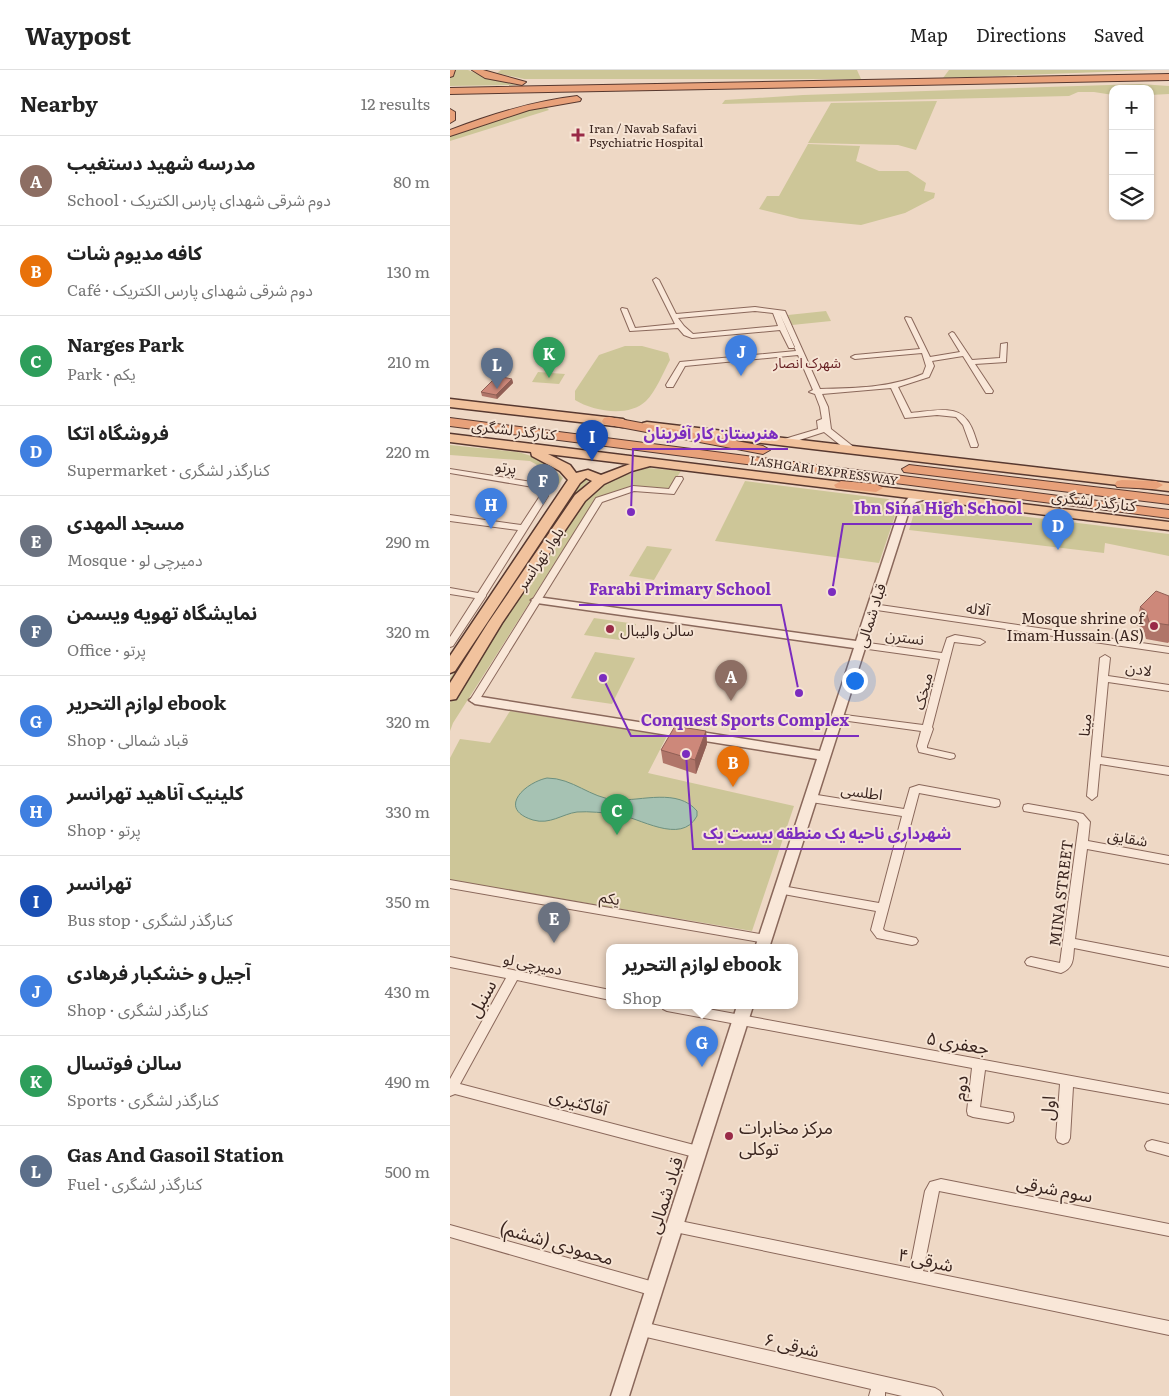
<!DOCTYPE html>
<html lang="en">
<head>
<meta charset="utf-8">
<style>
	body { margin:0; font-family:Literata,"Noto Sans Arabic",serif; background:#f6f6f6; color:#222 }
	.controls { position:absolute; right:15px; top:15px; display:grid; overflow:hidden; border-radius:10px; box-shadow:0 1px 4px #0004 }
	.controls button { width:45px; height:45px; display:grid; place-items:center; padding:0; border:0; border-bottom:1px solid #e0e0e0; background:#fff; color:#222; font:25px sans-serif }
	.you { position:absolute; left:404px; top:610px; width:18px; height:18px; margin:-12px; border:4px solid #fff; border-radius:50%; background:#1a73e8; box-shadow:0 0 0 8px #1a73e833 }
	.badge { display:grid; place-items:center; width:32px; height:32px; border-radius:50%; background:#111827; color:#fff; font-size:16px; font-weight:700 }
	.pin { position:absolute; translate:-50% -41px; filter:drop-shadow(0 1px 2px #0008) }
	.pin::after { content:''; position:absolute; top:26px; width:18px; height:15px; background:inherit; clip-path:polygon(0 0,100% 0,50% 100%) }
	.popup { position:absolute; left:156px; top:874px; width:192px; height:65px; box-sizing:border-box; display:grid; place-content:center; border-radius:10px; background:#fff; filter:drop-shadow(0 1px 4px #0005); font-size:16px; white-space:nowrap; color:#767676 }
	.popup b { font-size:19px; color:#222 }
	.popup::after { content:''; position:absolute; left:50%; top:100%; margin-left:-10px; border:10px solid transparent; border-top-color:#fff }
	.list { margin:0; padding:0; list-style:none }
	h2 { display:flex; justify-content:space-between; align-items:center; height:65px; margin:0; padding:0 20px; font-size:21px }
	h2 small { font-size:16px; font-weight:400; color:#767676 }
	.list li { display:grid; grid-template-columns:32px 1fr auto; gap:15px; align-items:center; box-sizing:border-box; height:90px; padding:0 20px; border-top:1px solid #e0e0e0 }
	.list b { display:block; font-size:19px; white-space:nowrap }
	.list p { margin:0; font-size:16px; white-space:nowrap; color:#767676 }
	.list em { font-size:16px; font-style:normal; color:#767676 }
	.icon { flex:none; width:28px; height:28px; fill:none; stroke:currentColor; stroke-width:2; stroke-linecap:round; stroke-linejoin:round }
	.map { position:relative; flex:none; width:719px; height:1326px; overflow:hidden }
	header { display:flex; align-items:center; gap:30px; box-sizing:border-box; height:70px; padding:0 25px; background:#fff; border-bottom:1px solid #e0e0e0 }
	header strong { font-size:24px }
	nav { display:flex; gap:28px; margin-inline-start:auto; font-size:18px }
	main { display:flex }
	aside { flex:1; background:#fff }
	.map>svg:first-child { display:block }
	.green { fill:#cdc698 }
	.water { fill:#a6c2b3; stroke:#6d907f }
	.lines { fill:none; stroke-linecap:round; stroke-linejoin:round }
	.minor-casing { stroke:#8a685b; stroke-width:2 }
	.tertiary-casing { stroke:#8a685b; stroke-width:3 }
	.primary-casing { stroke:#57382f; stroke-width:3 }
	.trunk-casing { stroke:#57382f; stroke-width:2 }
	.minor { fill:#f9e7d8; fill-rule:evenodd }
	.tertiary { fill:#f9e7d8; fill-rule:evenodd }
	.primary { fill:#f1c29d; fill-rule:evenodd }
	.trunk { fill:#e8a17a; fill-rule:evenodd }
	.wall { fill:#b07569 }
	.shaded-wall { fill:#905f55 }
	.building { fill:#cd887a; stroke:#905f55 }
	.poi-dot { fill:#992a47; stroke:#f6e4d4; stroke-width:2 }
	.labels { text-anchor:middle; dominant-baseline:central; stroke-width:4; stroke-linejoin:round; paint-order:stroke }
	.far-poi-label { font-size:12px; fill:#3a251f; stroke:#f6e4d4; text-anchor:start }
	.far-street-label { font-size:12px; fill:#3a251f; stroke:#f6e4d4 }
	.far-neighbourhood-label { font-size:14px; fill:#661e21; stroke:#f6e4d4 }
	.street-label { font-size:15px; fill:#3a251f; stroke:#f6e4d4 }
	.poi-label { font-size:15px; fill:#3a251f; stroke:#f6e4d4; text-anchor:end }
	.near-street-label { font-size:18px; fill:#3a251f; stroke:#f6e4d4 }
	.near-poi-label { font-size:18px; fill:#3a251f; stroke:#f6e4d4; text-anchor:start }
	.leader { fill:none; stroke:#7b2cbf; stroke-width:2 }
	.callout-dot { fill:#7b2cbf; stroke:#f6e4d4; stroke-width:2 }
	.callout-label { font-size:16px; text-anchor:middle; font-weight:bold; fill:#7b2cbf; stroke:#f6e4d4; stroke-width:4; stroke-linejoin:round; paint-order:stroke }
</style>
</head>
<body>
<header>
<strong>Waypost</strong>
<nav><a>Map</a><a>Directions</a><a>Saved</a></nav>
</header>
<main>
<aside>
<h2>Nearby<small>12 results</small></h2>
<ul class="list">
<li><span class="badge" style="background:#8d6e63">A</span><div><b>مدرسه شهید دستغیب</b><p>School · دوم شرقی شهدای پارس الکتریک</p></div><em>80 m</em></li>
<li><span class="badge" style="background:#e8710a">B</span><div><b>کافه مدیوم شات</b><p>Café · دوم شرقی شهدای پارس الکتریک</p></div><em>130 m</em></li>
<li><span class="badge" style="background:#2e9e5b">C</span><div><b>Narges Park</b><p>Park · یکم</p></div><em>210 m</em></li>
<li><span class="badge" style="background:#3f7fe0">D</span><div><b>فروشگاه اتکا</b><p>Supermarket · کنارگذر لشگری</p></div><em>220 m</em></li>
<li><span class="badge" style="background:#6b7280">E</span><div><b>مسجد المهدی</b><p>Mosque · دمیرچی لو</p></div><em>290 m</em></li>
<li><span class="badge" style="background:#5c6f8a">F</span><div><b>نمایشگاه تهویه ویسمن</b><p>Office · پرتو</p></div><em>320 m</em></li>
<li><span class="badge" style="background:#3f7fe0">G</span><div><b>لوازم التحریر ebook</b><p>Shop · قباد شمالی</p></div><em>320 m</em></li>
<li><span class="badge" style="background:#3f7fe0">H</span><div><b>کلینیک آناهید تهرانسر</b><p>Shop · پرتو</p></div><em>330 m</em></li>
<li><span class="badge" style="background:#1a4fb4">I</span><div><b>تهرانسر</b><p>Bus stop · کنارگذر لشگری</p></div><em>350 m</em></li>
<li><span class="badge" style="background:#3f7fe0">J</span><div><b>آجیل و خشکبار فرهادی</b><p>Shop · کنارگذر لشگری</p></div><em>430 m</em></li>
<li><span class="badge" style="background:#2e9e5b">K</span><div><b>سالن فوتسال</b><p>Sports · کنارگذر لشگری</p></div><em>490 m</em></li>
<li><span class="badge" style="background:#5c6f8a">L</span><div><b>Gas And Gasoil Station</b><p>Fuel · کنارگذر لشگری</p></div><em>500 m</em></li>
</ul>
</aside>
<div class="map">
<svg width="719" height="1326" viewBox="0 0 719 1326">
	<rect width="100%" height="100%" fill="#eed8c5"/>
	<g class="green">
		<path d="M5 0H18L39 9 68 15 0 16V7Z"/>
		<path d="M51 0H407L411 9H74L47 3Z"/>
		<path d="M499 0H703L493 8Z"/>
		<path d="M690 14 719 16V24L700 25V19H663V25L644 22H628L619 26 272 34 275 30 353 25Z"/>
		<path d="M487 31 466 80 448 75 358 73 381 33Z"/>
		<path d="M94 35 99 40 0 71V66L32 53Z"/>
		<path d="M358 74 410 76 406 91 429 101H458L476 113 474 121 485 123 484 128 455 143 411 155 350 149 309 139 317 126H329Z"/>
		<path d="M376 241 381 251 342 255 338 245Z"/>
		<path d="M175 276H192L218 283 220 290C213 303 206 321 196 331 178 348 143 341 125 330V321L149 285Z"/>
		<path d="M88 302 115 304 109 314 82 312Z"/>
		<path d="M0 375 68 382 95 390 113 408 107 417 98 401 80 391 0 385Z"/>
		<path d="M198 398 231 401 218 421C190 417 166 415 143 433L3 653 0 661V633L136 424 168 407Z"/>
		<path d="M137 408 138 412 126 423 0 617V608L131 411Z"/>
		<path d="M295 411 438 429 448 437 429 493 265 471Z"/>
		<path d="M472 434 719 464V486L655 473 654 483 459 460 466 436Z"/>
		<path d="M197 476 222 479 204 510 179 506Z"/>
		<path d="M144 548 186 554 177 571 134 565Z"/>
		<path d="M145 582 185 588 162 634 121 628Z"/>
		<path d="M60 641 217 666 198 703 344 736 302 861 0 810V688L10 669 40 673Z"/>
	</g>
	<path class="water" d="M97 708C123 708 140 728 166 730 192 731 228 718 247 741V746C231 776 189 747 166 744 154 743 139 741 127 742 112 744 100 755 83 750 47 739 74 713 97 708Z"/>
	<g class="lines">
		<g class="minor-casing">
			<g id="minor">
				<path d="M206 208 209 210 226 244 305 237 335 241 370 319C405 318 440 318 473 304L476 296 472 283 405 289 401 287 405 285 470 279 455 248 456 247 461 248 480 287 510 282 499 264 502 262 504 263 522 290 550 288 551 274 557 273 556 292 525 294 543 321 542 323H536L513 286 482 291 484 296 479 307 448 317 461 343C477 342 506 334 517 350 523 357 525 367 528 375L527 377H521L513 355 506 347 487 345 455 348 441 318 372 324 378 337 381 359 405 378V382H399L374 362 337 374H331V370L368 359 367 351 372 349 370 337 365 324 359 322 363 320 348 285 235 296 223 317H217L216 315 230 292 346 281 330 244 345 277 343 278H339L330 260 242 268 234 265 228 258 180 261 171 239 172 238 177 239 185 258 225 254 203 210ZM305 241 323 243 328 256 243 264 234 256 228 248Z"/>
				<path d="M0 399 88 413 95 418 98 426 36 525V526L3 576 0 577V567L25 528 0 524V518L28 523 68 460 0 451V445L71 455 90 426 88 421 83 417 0 403Z"/>
				<path d="M226 407H232L233 409 224 424 184 421 152 432 28 632H22L20 630 146 428 183 416 219 419Z"/>
				<path d="M423 534 719 577V583L420 539 418 537 420 535Z"/>
				<path d="M505 565 530 569 535 572 530 575 504 572 482 657 483 659 477 676V678L504 684 505 686 504 688 500 689 469 682 467 676 471 661 384 649 382 647 384 645 387 644 473 655 490 589 411 578 406 575 411 572 492 583 497 568Z"/>
				<path d="M655 585 660 588 658 606 719 615V621L658 612 651 687 719 697V705L650 694 647 726 642 730 637 726 650 588Z"/>
				<path d="M469 715 545 729 549 730 550 733 549 736 545 737 469 723 433 859 435 861 466 868 468 871 466 874 462 875 427 868 421 860 426 841 328 823 326 820 328 817 332 816 429 833 452 746 361 732 356 728 361 724 454 739 460 718Z"/>
				<path d="M578 734 629 743 633 744 640 752 638 771 719 786V794L637 779 625 869 719 887V897L624 878C623 889 624 898 611 903L577 895 575 892 577 889 581 887 610 893 629 753 626 750 574 741 573 738 574 735Z"/>
				<path d="M0 810 315 865 319 866 321 869 319 872 315 873 0 818Z"/>
				<path d="M0 887 160 920V930L67 910 10 1014 248 1076 253 1078 255 1082 253 1086 248 1088 5 1024 0 1026V1009L56 908 0 897Z"/>
				<path d="M211 936H242L719 1024V1034L623 1017 620 1068 618 1072 613 1074 608 1072 606 1068 610 1014 535 1000 530 1037 563 1043 564 1047 563 1051 558 1053 523 1047 518 1045 517 1041 522 998 217 941 213 939Z"/>
				<path d="M702 1070 719 1074V1086L697 1080 695 1076 697 1072Z"/>
				<path d="M491 1109 719 1154V1166L489 1121 473 1201 719 1251V1265L225 1162 220 1160 218 1156 220 1152 225 1150 460 1198 475 1121 480 1112Z"/>
				<path d="M0 1155 204 1212 209 1214 211 1219 209 1224 204 1226 0 1167Z"/>
				<path d="M192 1252 485 1318 490 1321 493 1326H452L435 1322V1326H419L421 1319 192 1266 187 1264 185 1259 187 1254Z"/>
			</g>
		</g>
		<g class="tertiary-casing">
			<g id="tertiary">
				<path d="M473 424 478 427 477 429 466 432 459 441 319 878H305L367 689 25 634 19 630 25 626 370 681 404 578 87 533 81 530 87 527 406 571 449 441 458 428Z"/>
				<path d="M287 936H303L179 1326H161Z"/>
			</g>
		</g>
		<g class="primary-casing">
			<g id="primary">
				<path d="M0 329 173 349 179 353 173 357 0 337Z"/>
				<path d="M197 352 719 413V421L193 359 191 356 193 353Z"/>
				<path d="M0 364 719 452V460L200 396 182 401 154 414 135 431 52 553 6 629 0 630V613L38 553 125 425 142 411 136 408 130 413 5 601 0 603V586L118 410 110 401 82 386 81 382 0 372ZM98 384 180 394 151 405 138 400 126 403 120 395Z"/>
			</g>
		</g>
		<g class="trunk-casing">
			<g id="trunk">
				<path d="M0 0H5L3 6 0 7Z"/>
				<path d="M22 0H33L76 12 72 15 35 8Z"/>
				<path d="M719 4V10L0 24V18Z"/>
				<path d="M127 26 131 29 130 31 79 40 0 66V60C42 44 83 31 127 26Z"/>
				<path d="M0 39 5 42V50L0 53Z"/>
				<path d="M159 347 313 376 320 380 313 384 154 354 152 351 154 348Z"/>
				<path d="M0 348 719 440V448L0 356Z"/>
				<path d="M459 395 719 426V434L454 402 452 399Z"/>
				<path d="M672 410 706 411 713 415 706 419 667 417 665 414 667 411Z"/>
				<path d="M391 411 426 414 433 418 426 422 386 418 384 415Z"/>
			</g>
		</g>
		<use href="#minor" class="minor"/>
		<use href="#tertiary" class="tertiary"/>
		<use href="#primary" class="primary"/>
		<use href="#trunk" class="trunk"/>
	</g>
	<g class="wall">
		<path d="M62 309 63 313 47 329 32 326 31 322Z"/>
		<path d="M719 526V572L718 573 696 569 693 558 686 555 690 537Z"/>
		<path d="M256 661 257 674 246 704 213 693 211 680Z"/>
	</g>
	<g class="shaded-wall">
		<path d="M62 309 63 313 47 329 46 325Z"/>
		<path d="M256 661 257 674 246 704 245 690Z"/>
	</g>
	<g class="building">
		<path d="M47 306 62 309 46 325 31 322Z"/>
		<path d="M706 521 719 526V555L699 552 696 541 690 537Z"/>
		<path d="M225 656 256 661 245 690 211 680Z"/>
	</g>
	<g class="poi-dot">
		<path d="M125.5 57.5h5v5h5v5h-5v5h-5v-5h-5v-5h5z"/>
		<circle cx="704" cy="556" r="5"/>
		<circle cx="160" cy="559" r="5"/>
		<circle cx="279" cy="1066" r="5"/>
	</g>
	<g class="labels">
		<g class="far-poi-label">
			<text x="139" y="58">Iran / Navab Safavi<tspan x="139" dy="14">Psychiatric Hospital</tspan></text>
		</g>
		<g class="far-street-label">
			<text transform="translate(374 400) rotate(8)">LASHGARI EXPRESSWAY</text>
		</g>
		<g class="far-neighbourhood-label">
			<text x="357" y="292">شهرک انصار</text>
		</g>
		<g class="street-label">
			<text transform="translate(64 359) rotate(7)">کنارگذر لشگری</text>
			<text transform="translate(56 396) rotate(8)">پرتو</text>
			<text transform="translate(644 430) rotate(7)">کنارگذر لشگری</text>
			<text transform="translate(89 488) rotate(-56)">بلوار تهرانسر</text>
			<text transform="translate(528 538) rotate(8)">آلاله</text>
			<text transform="translate(420 545) rotate(-72)">قباد شمالی</text>
			<text transform="translate(455 566) rotate(8)">نسترن</text>
			<text transform="translate(689 598) rotate(9)">لادن</text>
			<text transform="translate(472 621) rotate(-76)">میخک</text>
			<text transform="translate(634 655) rotate(-84)">مینا</text>
			<text transform="translate(412 721) rotate(8)">اطلسی</text>
			<text transform="translate(678 767) rotate(10)">شقایق</text>
			<text transform="translate(610 823) rotate(-83)">MINA STREET</text>
			<text transform="translate(160 827) rotate(10)">یکم</text>
			<text transform="translate(83 893) rotate(11)">دمیرچی لو</text>
		</g>
		<g class="poi-label">
			<text x="694" y="547">Mosque shrine of<tspan x="694" dy="17">Imam Hussain (AS)</tspan></text>
			<text x="170" y="559" text-anchor="start">سالن والیبال</text>
		</g>
		<g class="near-street-label">
			<text transform="translate(31 928) rotate(-61)">سنبل</text>
			<text transform="translate(508 972) rotate(10)">جعفری ۵</text>
			<text transform="translate(509 1018) rotate(-83)">دوم</text>
			<text transform="translate(129 1031) rotate(15)">آقاکثیری</text>
			<text transform="translate(597 1038) rotate(-86)">اول</text>
			<text transform="translate(605 1118) rotate(11)">سوم شرقی</text>
			<text transform="translate(214 1125) rotate(-72)">قباد شمالی</text>
			<text transform="translate(107 1172) rotate(16)">محمودی (ششم)</text>
			<text transform="translate(476 1189) rotate(12)">۴ شرقی</text>
			<text transform="translate(342 1274) rotate(13)">۶ شرقی</text>
		</g>
		<g class="near-poi-label">
			<text x="289" y="1056">مرکز مخابرات<tspan x="289" dy="21">توکلی</tspan></text>
		</g>
	</g>
	<path class="leader" d="M181 442L183 379H338M382 522L393 454H582M349 623L331 535H129M153 608L181 666H409M236 684L243 779H511"/>
	<g class="callout-dot">
		<circle cx="181" cy="442" r="5"/>
		<circle cx="382" cy="522" r="5"/>
		<circle cx="349" cy="623" r="5"/>
		<circle cx="153" cy="608" r="5"/>
		<circle cx="236" cy="684" r="5"/>
	</g>
	<g class="callout-label">
		<text x="261" y="369">هنرستان کار آفرینان</text>
		<text x="488" y="444">Ibn Sina High School</text>
		<text x="230" y="525">Farabi Primary School</text>
		<text x="295" y="656">Conquest Sports Complex</text>
		<text x="377" y="769">شهرداری ناحیه یک منطقه بیست یک</text>
	</g>
</svg>
<div class="controls">
<button>+</button>
<button>−</button>
<button><svg class="icon" aria-label="layers" viewBox="0 0 24 24"><path d="M12 4l9 5-9 5-9-5zM3 14l9 5 9-5"/></svg></button>
</div>
<div class="you"></div>
<div class="pin badge" style="left:281px;top:631px;background:#8d6e63">A</div>
<div class="pin badge" style="left:283px;top:717px;background:#e8710a">B</div>
<div class="pin badge" style="left:167px;top:765px;background:#2e9e5b">C</div>
<div class="pin badge" style="left:608px;top:480px;background:#3f7fe0">D</div>
<div class="pin badge" style="left:104px;top:873px;background:#6b7280">E</div>
<div class="pin badge" style="left:93px;top:435px;background:#5c6f8a">F</div>
<div class="pin badge" style="left:252px;top:997px;background:#3f7fe0">G</div>
<div class="popup"><b>لوازم التحریر ebook</b>Shop</div>
<div class="pin badge" style="left:41px;top:459px;background:#3f7fe0">H</div>
<div class="pin badge" style="left:142px;top:391px;background:#1a4fb4">I</div>
<div class="pin badge" style="left:291px;top:306px;background:#3f7fe0">J</div>
<div class="pin badge" style="left:99px;top:308px;background:#2e9e5b">K</div>
<div class="pin badge" style="left:47px;top:319px;background:#5c6f8a">L</div>
</div>
</main>
</body>
</html>
